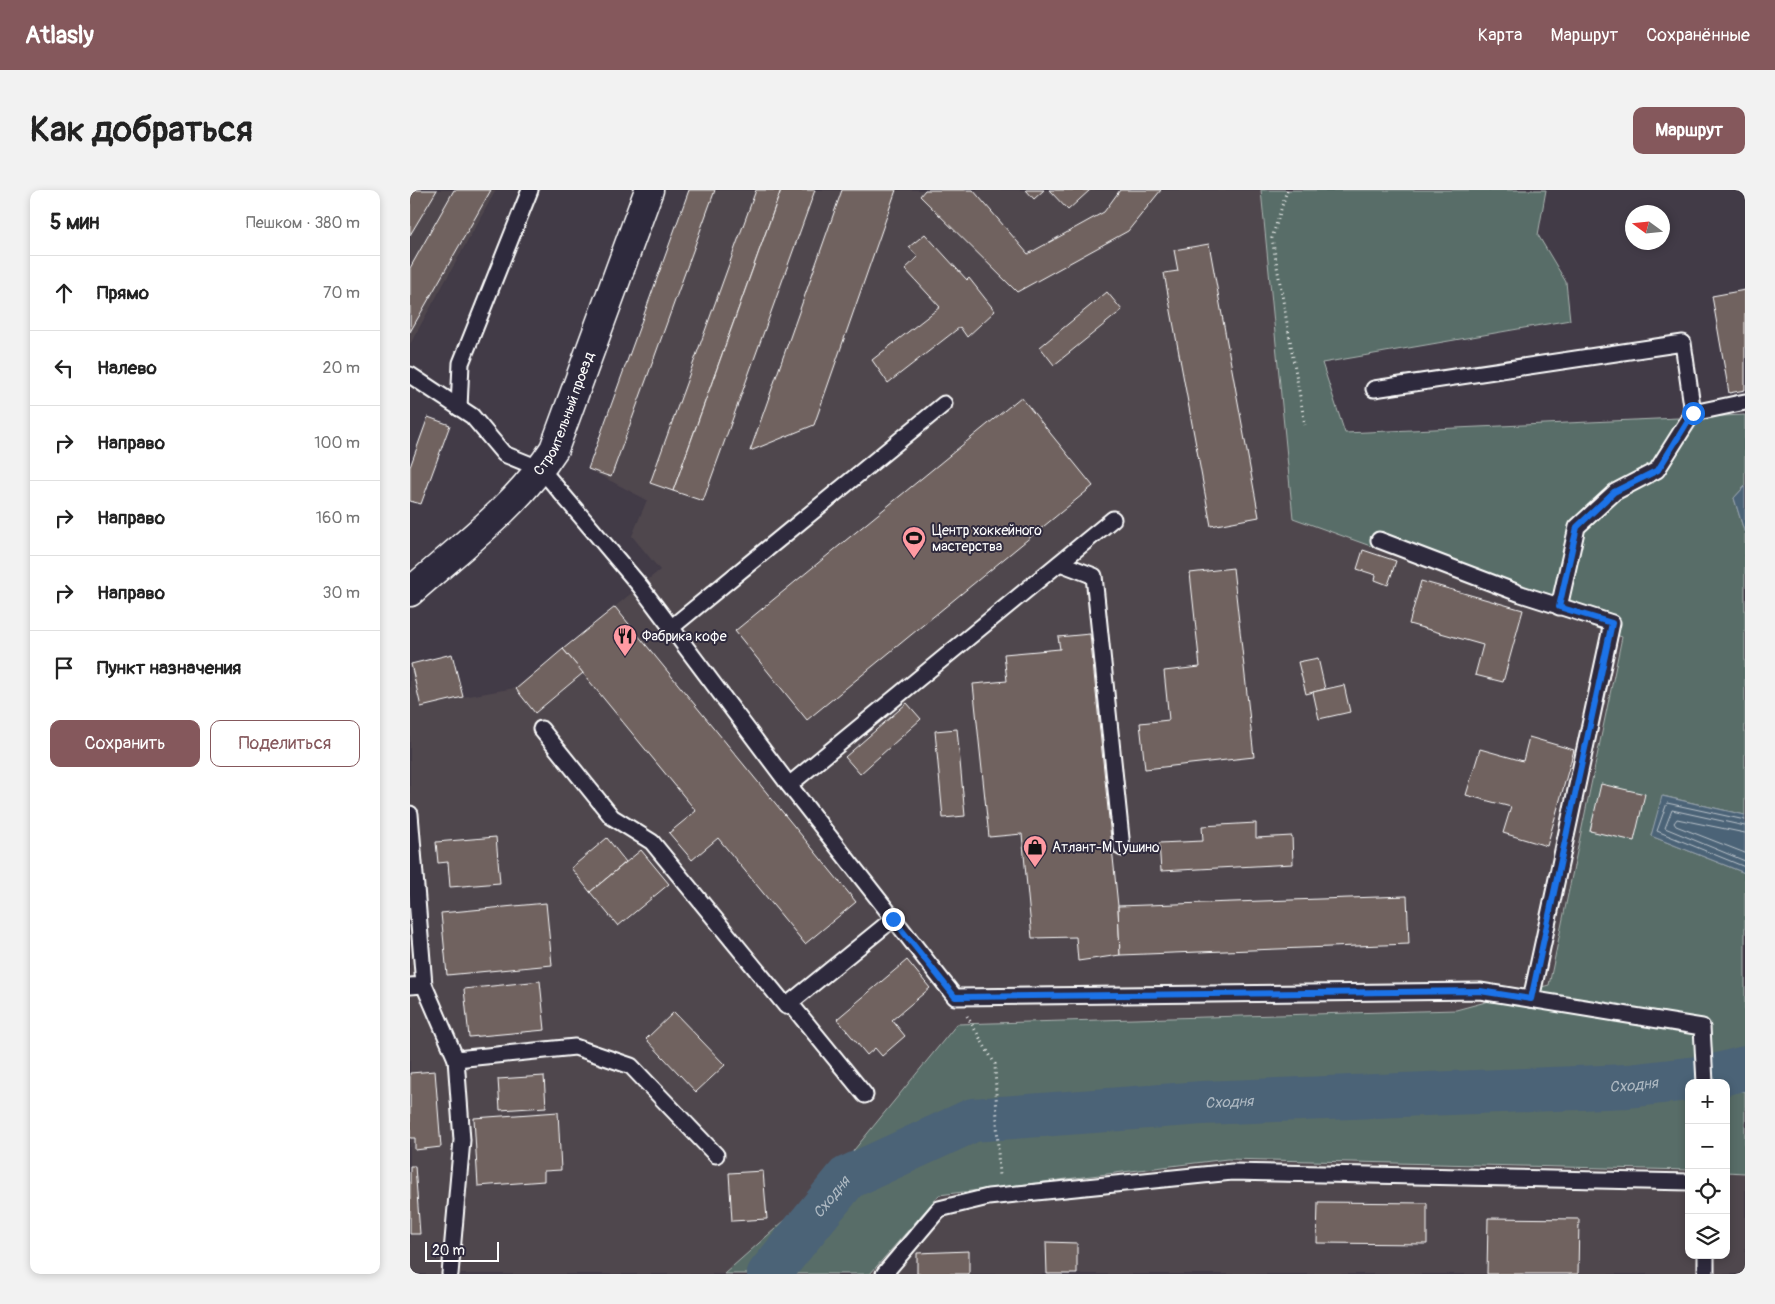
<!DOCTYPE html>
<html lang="ru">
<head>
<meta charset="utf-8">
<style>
	body { margin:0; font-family:Pangolin,sans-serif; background:#f2f2f2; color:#222 }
	.controls { position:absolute; right:15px; bottom:15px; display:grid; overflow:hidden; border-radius:10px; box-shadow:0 2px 8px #0003 }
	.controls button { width:45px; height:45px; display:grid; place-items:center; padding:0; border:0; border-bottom:1px solid #e0e0e0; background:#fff; color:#222; font:25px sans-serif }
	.compass { position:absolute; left:1215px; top:15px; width:45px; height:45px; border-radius:50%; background:#fff; box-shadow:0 2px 8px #0003; rotate:285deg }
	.scale { position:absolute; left:15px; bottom:12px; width:74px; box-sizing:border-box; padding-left:5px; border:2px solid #fff; border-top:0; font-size:14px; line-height:18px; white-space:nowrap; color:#fff; -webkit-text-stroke:4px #2f2a3d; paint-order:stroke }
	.stop { position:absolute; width:15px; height:15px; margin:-11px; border:4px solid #1a73e8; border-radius:50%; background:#fff }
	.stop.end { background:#1a73e8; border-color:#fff; box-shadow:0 1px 5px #0008 }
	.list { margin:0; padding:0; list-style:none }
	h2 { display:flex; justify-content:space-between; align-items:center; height:65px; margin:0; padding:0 20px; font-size:21px }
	h2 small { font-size:16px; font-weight:400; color:#767676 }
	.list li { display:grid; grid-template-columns:32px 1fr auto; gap:15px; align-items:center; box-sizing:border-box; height:75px; padding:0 20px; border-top:1px solid #e0e0e0 }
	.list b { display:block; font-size:19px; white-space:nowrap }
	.list em { font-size:16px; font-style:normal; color:#767676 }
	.actions { display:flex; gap:10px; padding:15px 20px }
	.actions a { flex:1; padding:11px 0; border:1px solid #85585c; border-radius:10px; text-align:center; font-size:18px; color:#85585c }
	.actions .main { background:#85585c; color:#fff }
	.icon { flex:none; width:28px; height:28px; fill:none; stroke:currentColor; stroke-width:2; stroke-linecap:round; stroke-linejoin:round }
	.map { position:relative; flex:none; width:1335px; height:1084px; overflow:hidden; border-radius:10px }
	header { display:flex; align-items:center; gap:30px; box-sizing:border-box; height:70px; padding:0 25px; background:#85585c; color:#fff }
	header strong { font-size:24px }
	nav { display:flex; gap:28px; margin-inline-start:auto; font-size:18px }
	.intro { display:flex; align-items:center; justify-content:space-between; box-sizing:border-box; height:120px; padding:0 30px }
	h1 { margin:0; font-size:35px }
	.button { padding:12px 22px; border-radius:10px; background:#85585c; color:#fff; font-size:18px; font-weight:700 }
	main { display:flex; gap:30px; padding:0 30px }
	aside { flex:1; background:#fff; border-radius:10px; box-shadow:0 2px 8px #0003 }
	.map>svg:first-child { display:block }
	.built { fill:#50474e }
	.green { fill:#586d67; stroke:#acb6b3 }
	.water { fill:#4c6377; stroke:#94a1ad }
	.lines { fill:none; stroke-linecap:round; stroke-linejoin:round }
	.shore { stroke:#b7c1c9; stroke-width:1 }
	.river { stroke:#4c6377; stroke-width:44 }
	.building { fill:#70625f; stroke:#fff }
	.service-casing { stroke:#fff; stroke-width:19 }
	.tertiary-casing { stroke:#fff; stroke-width:31 }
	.path { stroke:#fff; stroke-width:3; stroke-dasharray:1 4; stroke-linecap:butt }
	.service { stroke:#2f2a3d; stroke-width:15 }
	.tertiary { stroke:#2f2a3d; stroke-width:28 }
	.route { stroke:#1a73e8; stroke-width:6 }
	.labels { text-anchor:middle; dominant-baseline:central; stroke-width:4; stroke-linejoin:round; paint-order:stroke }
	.street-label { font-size:14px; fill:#fff; stroke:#2f2a3d }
	.poi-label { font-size:14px; fill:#fff; stroke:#2f2a3d; text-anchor:start }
	.water-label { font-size:15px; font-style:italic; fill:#aeb9c2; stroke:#2f2a3d }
</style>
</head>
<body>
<header>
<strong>Atlasly</strong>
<nav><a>Карта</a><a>Маршрут</a><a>Сохранённые</a></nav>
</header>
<div class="intro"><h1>Как добраться</h1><a class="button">Маршрут</a></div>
<main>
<aside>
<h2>5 мин<small>Пешком · 380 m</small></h2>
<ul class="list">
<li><svg class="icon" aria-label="ahead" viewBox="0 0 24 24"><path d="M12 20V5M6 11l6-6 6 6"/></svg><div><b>Прямо</b></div><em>70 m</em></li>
<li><svg class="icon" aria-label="left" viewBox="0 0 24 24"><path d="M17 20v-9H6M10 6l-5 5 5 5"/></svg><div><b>Налево</b></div><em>20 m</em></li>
<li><svg class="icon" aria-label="right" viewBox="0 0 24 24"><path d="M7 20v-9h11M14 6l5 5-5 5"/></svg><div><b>Направо</b></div><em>100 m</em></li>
<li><svg class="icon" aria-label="right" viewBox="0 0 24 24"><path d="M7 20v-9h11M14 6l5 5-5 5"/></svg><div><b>Направо</b></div><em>160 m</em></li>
<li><svg class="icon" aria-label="right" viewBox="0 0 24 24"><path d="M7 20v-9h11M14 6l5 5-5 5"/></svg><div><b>Направо</b></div><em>30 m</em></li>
<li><svg class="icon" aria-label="arrive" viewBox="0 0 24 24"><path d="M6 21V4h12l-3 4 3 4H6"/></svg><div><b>Пункт назначения</b></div></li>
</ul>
<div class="actions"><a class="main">Сохранить</a><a>Поделиться</a></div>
</aside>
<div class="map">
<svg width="1335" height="1084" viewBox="0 0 1335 1084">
	<rect width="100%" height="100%" fill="#423b47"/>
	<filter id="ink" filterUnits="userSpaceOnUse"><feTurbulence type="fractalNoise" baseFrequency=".02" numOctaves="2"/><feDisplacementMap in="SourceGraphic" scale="10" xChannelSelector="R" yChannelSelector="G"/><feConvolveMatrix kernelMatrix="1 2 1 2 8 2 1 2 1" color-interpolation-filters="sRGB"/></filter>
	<g filter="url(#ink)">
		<g class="built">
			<path d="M0 0H86L0 154Z"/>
			<path d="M279 0H851L883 328 1213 446 1139 795 1046 820 547 834 417 993 314 1084H0V474L42 464 53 507 105 498 250 380 222 346 237 310 178 279Z"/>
			<path d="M817 969 1279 980V1065H1316V982L1335 983V1084H460L528 1005Z"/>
		</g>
		<path class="green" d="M851 0H1136L1128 45 1156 92 1160 130 912 173 935 243 1335 225V296L1324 308 1335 344V625L1253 606 1241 646 1335 683V861L1320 863 1328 901H1335V983L1316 982V893H1279V980L817 969 529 1005 460 1084H314L417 993 547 834 1046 820 1139 795 1212 447 883 328Z"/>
		<g class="water">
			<path d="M1335 296V344L1324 308Z"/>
			<path d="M1252 606 1335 625V683L1241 646Z"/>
			<path d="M1335 861V901H1328L1320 863Z"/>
		</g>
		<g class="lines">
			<g class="shore">
				<path d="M1335 630 1257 613 1247 641 1335 677"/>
				<path d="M1335 636 1262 620 1255 638 1335 671"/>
				<path d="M1335 643 1267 629 1264 633 1266 636 1335 663"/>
			</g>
			<path class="river" id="s1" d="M359 1084 437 988 563 930 792 913 1218 896 1304 886 1335 878"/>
		</g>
		<g class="building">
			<path d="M0 0H27L0 45Z"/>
			<path d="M44 0H81L0 142V78Z"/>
			<path d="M279 0H305L201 287 178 279Z"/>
			<path d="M346 0H371L263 301 240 293Z"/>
			<path d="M371 0H405L293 311 263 301Z"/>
			<path d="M432 0H486L404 235 340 261Z"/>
			<path d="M515 0H563L618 64 694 22 710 0H751L718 41 607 102 510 6Z"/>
			<path d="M616 0H634L624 9Z"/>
			<path d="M639 0H680L658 20Z"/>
			<path d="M515 44 557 90 559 88 585 121 557 147 550 137 478 193 462 170 530 117 495 79 508 67 499 57Z"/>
			<path d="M799 54 849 327 801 336 754 83 768 81 764 60Z"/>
			<path d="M1335 100V200L1319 203 1302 106Z"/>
			<path d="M697 102 712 120 644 175 630 157Z"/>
			<path d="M611 207 683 296 397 530 325 441Z"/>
			<path d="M18 227 40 235 11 314 0 311V277Z"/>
			<path d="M953 360 986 371 978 395 965 390 966 385 947 379Z"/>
			<path d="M823 378 844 567 735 579 730 533 759 530 754 481 790 477 780 383Z"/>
			<path d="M1011 391 1113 420 1093 492 1065 485 1073 455 999 434Z"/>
			<path d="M205 417 446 712 395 754 308 648 282 670 259 643 286 621 153 459Z"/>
			<path d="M680 444 708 716 710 765 668 771 666 747 622 748 612 644 579 647 563 494 597 491 594 464 650 459 648 447Z"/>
			<path d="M153 459 173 483 125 523 106 499Z"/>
			<path d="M42 464 53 507 11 517 1 474Z"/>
			<path d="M908 468 915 499 896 504 888 472Z"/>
			<path d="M934 495 940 522 909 529 903 502Z"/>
			<path d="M497 513 511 529 450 584 435 567Z"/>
			<path d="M547 539 555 626 533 628 525 541Z"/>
			<path d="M1119 547 1164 560 1137 656 1093 643 1101 617 1056 605 1070 559 1113 571Z"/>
			<path d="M1191 594 1235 604 1224 651 1180 641Z"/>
			<path d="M846 633V648L882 646 883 674 751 681 749 653 793 651 792 636Z"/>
			<path d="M86 647 90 693 40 697 38 672 28 673 26 652Z"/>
			<path d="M197 648 216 672 180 702 161 678Z"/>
			<path d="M231 660 259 694 208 736 180 702Z"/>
			<path d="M997 706 999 754 710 765 708 716Z"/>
			<path d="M136 713 142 775 37 785 31 723Z"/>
			<path d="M497 770 520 798 482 830 495 846 472 866 465 858 457 865 427 829Z"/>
			<path d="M130 791 135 840 59 847 54 799Z"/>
			<path d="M264 822 315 875 286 902 236 849Z"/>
			<path d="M25 881 31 957 5 960V948H0V883Z"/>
			<path d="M134 886 136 917 90 920 88 889Z"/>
			<path d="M148 922 151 980 134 981V991L68 996 64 928Z"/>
			<path d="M0 976H5L10 1044H0Z"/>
			<path d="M353 981 357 1029 322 1031 319 983Z"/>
			<path d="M908 1012 1017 1013V1054L907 1053Z"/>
			<path d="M1078 1028 1169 1029 1168 1084H1077Z"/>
			<path d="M636 1052 667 1053V1084H637Z"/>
			<path d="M559 1061V1084H507V1063Z"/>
		</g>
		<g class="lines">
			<g class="service-casing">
				<g id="service">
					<path d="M0 185 62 226 94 264 131 279 230 396 379 595 545 807 1070 801 1292 837 1295 893"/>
					<path d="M964 199 1273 153 1283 223 1335 212"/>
					<path d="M49 218 51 173 120 0"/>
					<path d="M969 350 1111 404 1202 433 1121 809"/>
					<path d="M650 373 684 386 712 658"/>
					<path d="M1149 417 1167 337 1205 302 1247 280 1283 223"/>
					<path d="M262 437 534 214"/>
					<path d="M131 539 202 627 242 652 376 816 483 729"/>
					<path d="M379 595 703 329"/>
					<path d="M0 624 14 795 0 796"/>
					<path d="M14 795 46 869 52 950 40 1084"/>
					<path d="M380 813 455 905"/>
					<path d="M46 869 165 857 221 876 306 965"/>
					<path d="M474 1084 529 1019 578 1007 822 982 1279 992"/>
					<path d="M1296 1084V1065"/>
				</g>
			</g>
			<g class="tertiary-casing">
				<g id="tertiary">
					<path id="s2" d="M0 402C50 358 108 315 144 259L239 0"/>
				</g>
			</g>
			<g class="path">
				<path d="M877 0 862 48 895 235"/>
				<path d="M557 826 585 874 589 988"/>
			</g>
			<use href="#service" class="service"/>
			<use href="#tertiary" class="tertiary"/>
		</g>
	</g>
	<g class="lines" filter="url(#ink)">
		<path class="route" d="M483 729 545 807 1070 801 1121 809 1202 433 1149 417 1167 337 1204 302 1248 280 1283 223"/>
	</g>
	<defs>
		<g id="stadium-pin" transform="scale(1.25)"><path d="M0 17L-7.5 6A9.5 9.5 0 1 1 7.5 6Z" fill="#ff9aa2" stroke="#2f2a3d"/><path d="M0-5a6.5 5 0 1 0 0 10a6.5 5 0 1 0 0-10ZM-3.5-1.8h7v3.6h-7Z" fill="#111"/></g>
		<g id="restaurant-pin" transform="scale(1.25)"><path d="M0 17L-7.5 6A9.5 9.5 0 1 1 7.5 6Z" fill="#ff9aa2" stroke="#2f2a3d"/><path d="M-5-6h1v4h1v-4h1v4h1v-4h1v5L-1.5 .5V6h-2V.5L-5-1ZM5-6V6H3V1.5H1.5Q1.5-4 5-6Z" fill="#111"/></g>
		<g id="shop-pin" transform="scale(1.25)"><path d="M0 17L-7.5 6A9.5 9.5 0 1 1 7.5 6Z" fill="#ff9aa2" stroke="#2f2a3d"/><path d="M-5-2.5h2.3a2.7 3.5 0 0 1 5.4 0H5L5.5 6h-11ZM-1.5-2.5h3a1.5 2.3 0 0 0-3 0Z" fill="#111"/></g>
	</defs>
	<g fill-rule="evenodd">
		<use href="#stadium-pin" x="504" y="348"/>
		<use href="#restaurant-pin" x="215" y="446"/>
		<use href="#shop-pin" x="625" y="657"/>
	</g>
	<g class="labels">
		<g class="street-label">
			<text stroke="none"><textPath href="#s2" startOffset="240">Строительный проезд</textPath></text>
		</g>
		<g class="poi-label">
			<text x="522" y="340">Центр хоккейного<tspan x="522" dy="16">мастерства</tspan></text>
			<text x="232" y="446">Фабрика кофе</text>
			<text x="642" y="657">Атлант-М Тушино</text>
		</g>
		<g class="water-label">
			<text stroke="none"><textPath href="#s1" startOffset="924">Сходня</textPath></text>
			<text stroke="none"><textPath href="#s1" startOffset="519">Сходня</textPath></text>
			<text stroke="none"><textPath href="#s1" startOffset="99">Сходня</textPath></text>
		</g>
	</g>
</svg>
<div class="controls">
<button>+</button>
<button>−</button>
<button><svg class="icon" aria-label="locate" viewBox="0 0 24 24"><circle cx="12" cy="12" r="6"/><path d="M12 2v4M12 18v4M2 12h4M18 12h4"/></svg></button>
<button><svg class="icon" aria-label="layers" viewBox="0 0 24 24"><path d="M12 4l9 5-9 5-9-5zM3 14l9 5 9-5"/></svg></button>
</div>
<svg class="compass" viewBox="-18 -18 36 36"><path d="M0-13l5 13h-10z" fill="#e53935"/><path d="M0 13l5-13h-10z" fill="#767676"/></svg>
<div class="scale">20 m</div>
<div class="stop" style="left:1283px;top:223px"></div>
<div class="stop end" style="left:483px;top:729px"></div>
</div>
</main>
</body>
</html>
